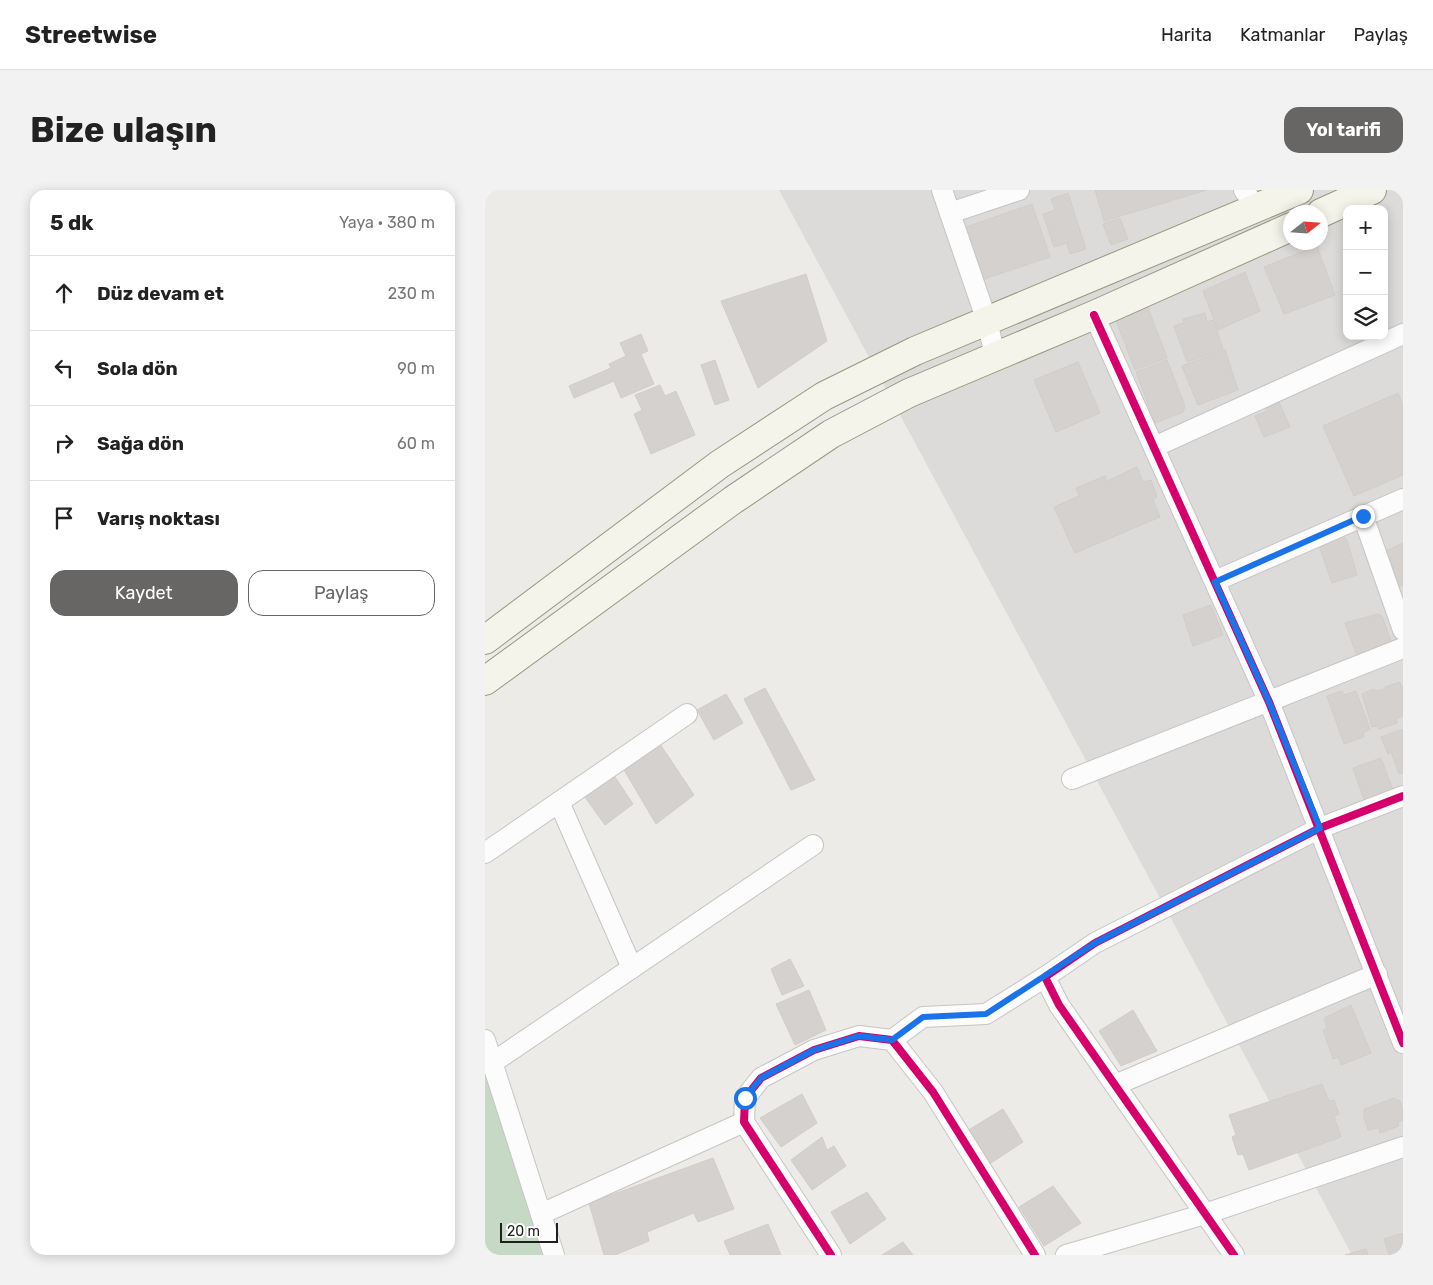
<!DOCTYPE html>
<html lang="tr">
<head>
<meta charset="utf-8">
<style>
	body { margin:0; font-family:Rubik,sans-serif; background:#f2f2f2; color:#222 }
	.controls { position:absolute; right:15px; top:15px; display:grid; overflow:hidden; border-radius:10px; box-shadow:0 2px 12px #0003 }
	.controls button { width:45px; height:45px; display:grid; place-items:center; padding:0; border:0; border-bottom:1px solid #e0e0e0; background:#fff; color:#222; font:25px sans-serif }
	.compass { position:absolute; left:798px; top:15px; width:45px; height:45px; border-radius:50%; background:#fff; box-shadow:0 2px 12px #0003; rotate:73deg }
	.scale { position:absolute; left:15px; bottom:12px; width:58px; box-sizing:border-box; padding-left:5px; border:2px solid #1f1f1f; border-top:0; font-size:14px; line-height:18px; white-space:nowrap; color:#1f1f1f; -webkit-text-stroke:4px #fff; paint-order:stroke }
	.stop { position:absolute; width:15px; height:15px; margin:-11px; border:4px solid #1a73e8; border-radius:50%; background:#fff }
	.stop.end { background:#1a73e8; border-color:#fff; box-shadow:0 1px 5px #0008 }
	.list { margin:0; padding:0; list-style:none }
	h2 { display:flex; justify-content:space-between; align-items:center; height:65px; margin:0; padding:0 20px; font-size:21px }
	h2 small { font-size:16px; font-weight:400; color:#767676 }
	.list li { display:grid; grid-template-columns:32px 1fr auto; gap:15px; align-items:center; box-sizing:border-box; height:75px; padding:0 20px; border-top:1px solid #e0e0e0 }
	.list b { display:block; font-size:19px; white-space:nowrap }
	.list em { font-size:16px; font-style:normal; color:#767676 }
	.actions { display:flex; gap:10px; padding:15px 20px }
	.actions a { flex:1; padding:11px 0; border:1px solid #676665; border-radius:15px; text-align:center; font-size:18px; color:#676665 }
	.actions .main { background:#676665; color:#fff }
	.icon { flex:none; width:28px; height:28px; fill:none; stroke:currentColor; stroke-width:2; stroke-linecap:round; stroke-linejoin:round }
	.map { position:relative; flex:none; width:918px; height:1065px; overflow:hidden; border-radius:15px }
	header { display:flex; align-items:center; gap:30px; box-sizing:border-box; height:70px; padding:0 25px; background:#fff; border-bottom:1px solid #e0e0e0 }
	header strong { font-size:24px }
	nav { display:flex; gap:28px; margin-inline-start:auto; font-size:18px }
	.intro { display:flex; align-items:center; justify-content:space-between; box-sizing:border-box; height:120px; padding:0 30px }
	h1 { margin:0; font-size:35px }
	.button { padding:12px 22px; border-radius:15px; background:#676665; color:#fff; font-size:18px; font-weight:700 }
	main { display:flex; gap:30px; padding:0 30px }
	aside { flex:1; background:#fff; border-radius:15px; box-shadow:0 2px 12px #0003 }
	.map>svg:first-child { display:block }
	.residential { fill:#dcdbd9; fill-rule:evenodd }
	.cemetery { fill:#c5d9c5 }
	.building { fill:#d4d1cf; stroke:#d1cdc9 }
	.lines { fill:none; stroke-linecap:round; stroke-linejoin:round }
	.minor-casing { stroke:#c6c5c4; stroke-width:22 }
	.secondary-casing { stroke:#97987f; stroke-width:30 }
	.minor { stroke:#fcfcfc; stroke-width:20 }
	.secondary { stroke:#f4f4eb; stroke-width:28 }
	.cycleway-casing { stroke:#fff; stroke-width:11 }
	.cycleway { stroke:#d6006c; stroke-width:8 }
	.route { stroke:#1a73e8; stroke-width:6 }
</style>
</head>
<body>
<header>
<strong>Streetwise</strong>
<nav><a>Harita</a><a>Katmanlar</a><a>Paylaş</a></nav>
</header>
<div class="intro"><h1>Bize ulaşın</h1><a class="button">Yol tarifi</a></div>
<main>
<aside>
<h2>5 dk<small>Yaya · 380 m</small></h2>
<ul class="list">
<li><svg class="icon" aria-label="ahead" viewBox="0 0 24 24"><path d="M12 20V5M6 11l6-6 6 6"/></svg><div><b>Düz devam et</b></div><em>230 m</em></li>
<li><svg class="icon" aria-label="left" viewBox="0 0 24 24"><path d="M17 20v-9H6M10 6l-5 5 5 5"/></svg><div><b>Sola dön</b></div><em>90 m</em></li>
<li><svg class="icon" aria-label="right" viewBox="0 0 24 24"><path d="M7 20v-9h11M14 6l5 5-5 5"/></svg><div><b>Sağa dön</b></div><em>60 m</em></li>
<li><svg class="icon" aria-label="arrive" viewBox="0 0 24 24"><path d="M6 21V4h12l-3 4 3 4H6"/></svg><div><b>Varış noktası</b></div></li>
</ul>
<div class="actions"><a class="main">Kaydet</a><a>Paylaş</a></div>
</aside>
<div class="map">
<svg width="918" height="1065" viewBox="0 0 918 1065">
	<rect width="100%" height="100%" fill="#edebe8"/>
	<path class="residential" d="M294 0H918V1065H867ZM862 19H899V146H862ZM806 22H836V52H806Z"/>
	<path class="cemetery" d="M0 882 60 1065H0Z"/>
	<g class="building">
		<path d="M610 0H722L619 31Z"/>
		<path d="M583 3 601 59 585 64 582 53 569 57 558 24 570 20 566 9Z"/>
		<path d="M547 14 565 67 496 90 478 38Z"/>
		<path d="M635 28 643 49 626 55 618 34Z"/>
		<path d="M832 56 850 105 799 124 779 77Z"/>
		<path d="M760 82 775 121 733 140 718 101Z"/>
		<path d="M321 84 342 151 273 198 236 111Z"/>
		<path d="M662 115 682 168 650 180 630 128Z"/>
		<path d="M720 123 722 132 728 130 738 159 702 172 689 136 699 133 698 129Z"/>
		<path d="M156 144 163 161 156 164 169 194 136 208 129 191 89 208 84 196 126 178 124 174 141 166 135 153Z"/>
		<path d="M740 160 753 200 713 215 697 176Z"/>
		<path d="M230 170 244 210 230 215 216 175Z"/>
		<path d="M682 170 700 216 698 222 670 233 651 182Z"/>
		<path d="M593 172 615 223 571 242 549 190Z"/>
		<path d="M175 195 180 206 191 201 210 245 166 264 149 224 157 220 150 205Z"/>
		<path d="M913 203 918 215V285L869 306 838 236Z"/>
		<path d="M793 210 805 237 779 247 770 226 782 221 779 216Z"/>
		<path d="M652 277 658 292 666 290 672 307 668 309 675 327 590 363 569 317 594 306 591 298 620 286 622 291Z"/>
		<path d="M854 342 862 350 872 385 847 393 832 350Z"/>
		<path d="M918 353V395L908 399 894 364Z"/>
		<path d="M726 415 738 445 708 456 698 425Z"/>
		<path d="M893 424 897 426 908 456 873 469 860 433Z"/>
		<path d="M915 492 916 496H918V526L911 529 912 533 894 539 892 536 887 537 877 504 889 499 890 501 900 499V497Z"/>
		<path d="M280 498 330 590 306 600 259 509Z"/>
		<path d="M857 501 859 505 871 501 885 539 878 543 879 547 859 554 842 506Z"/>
		<path d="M241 504 258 533 229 550 212 520Z"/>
		<path d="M918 539V583L914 584 906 562 903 564 896 547Z"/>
		<path d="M173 551 209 605 171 634 135 573Z"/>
		<path d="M896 568 908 600 879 610 868 578Z"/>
		<path d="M126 581 148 614 120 635 97 603Z"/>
		<path d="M305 769 319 796 297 805 286 779Z"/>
		<path d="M324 800 341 840 310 855 291 814Z"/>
		<path d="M866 815 886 863 856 875 853 867 848 869 838 840 842 838 839 828Z"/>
		<path d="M648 820 672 861 636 876 614 841Z"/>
		<path d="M837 894 844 911 849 910 854 924 849 926 856 947 764 980 758 964 753 965 747 947 751 945 744 925Z"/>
		<path d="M317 904 332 933 296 957 275 928Z"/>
		<path d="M909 908 915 911 918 920V930L913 932 914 936 895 943 894 938 883 940 879 927V919Z"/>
		<path d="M518 919 538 952 503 975 482 941Z"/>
		<path d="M337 947 342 960 349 956 361 976 327 1000 306 970Z"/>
		<path d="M228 968 249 1019 213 1032 209 1023 162 1042 164 1051 130 1065H119L104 1013Z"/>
		<path d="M568 996 596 1033 559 1056 534 1017Z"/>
		<path d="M382 1002 401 1029 365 1054 346 1022Z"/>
		<path d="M283 1034 296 1065H245L239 1051Z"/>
		<path d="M918 1043V1065H904L899 1049Z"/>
		<path d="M418 1052 428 1065H397Z"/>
		<path d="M881 1059 883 1065H860Z"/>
	</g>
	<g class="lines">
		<g class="minor-casing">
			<g id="minor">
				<path d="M457 0 502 131 510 165"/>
				<path d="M759 0 771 18"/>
				<path d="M465 23 534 0"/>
				<path d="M609 125 784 512 918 853"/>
				<path d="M669 257 918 144"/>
				<path d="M878 326 918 440"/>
				<path d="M730 391 918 309"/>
				<path d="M587 589 918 458"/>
				<path d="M74 612 147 778"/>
				<path d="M0 663 202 524"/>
				<path d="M0 850 69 1065"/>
				<path d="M407 850 438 827 501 824 560 787"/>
				<path d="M7 873 328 655"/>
				<path d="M630 895 892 784"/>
				<path d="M56 1024 259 932"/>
				<path d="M346 1065 259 932 260 908 276 888 329 860 374 846 407 850 448 902 550 1065"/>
				<path d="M581 1065 720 1024 918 957"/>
				<path d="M749 1065 574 815 560 787 610 753 835 638 918 606"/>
			</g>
		</g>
		<g class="secondary-casing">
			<g id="secondary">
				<path d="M836 23 887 0"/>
				<path d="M0 450 235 274 339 206 430 161 814 0"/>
				<path d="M0 491 248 310 346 244 424 203 609 125 806 37"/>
			</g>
		</g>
		<use href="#minor" class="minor"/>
		<use href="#secondary" class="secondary"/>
		<g class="cycleway-casing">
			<g id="cycleway">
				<path d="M609 125 784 512 918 853"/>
				<path d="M346 1065 259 932 260 908 276 888 329 860 374 846 407 850 448 902 550 1065"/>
				<path d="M749 1065 574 815 560 787 610 753 835 638 918 606"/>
			</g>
		</g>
		<use href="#cycleway" class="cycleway"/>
	</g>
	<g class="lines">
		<path class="route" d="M260 908 276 888 329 860 374 846 407 850 438 827 501 824 610 753 835 638 784 512 730 392 878 326"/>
	</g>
</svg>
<div class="controls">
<button>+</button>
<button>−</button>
<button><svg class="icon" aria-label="layers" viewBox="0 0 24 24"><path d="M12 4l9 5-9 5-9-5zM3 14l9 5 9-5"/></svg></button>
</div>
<svg class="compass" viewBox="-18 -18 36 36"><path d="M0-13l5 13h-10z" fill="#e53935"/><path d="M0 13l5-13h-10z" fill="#767676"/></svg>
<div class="scale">20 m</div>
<div class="stop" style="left:260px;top:908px"></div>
<div class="stop end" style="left:878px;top:326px"></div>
</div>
</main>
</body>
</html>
